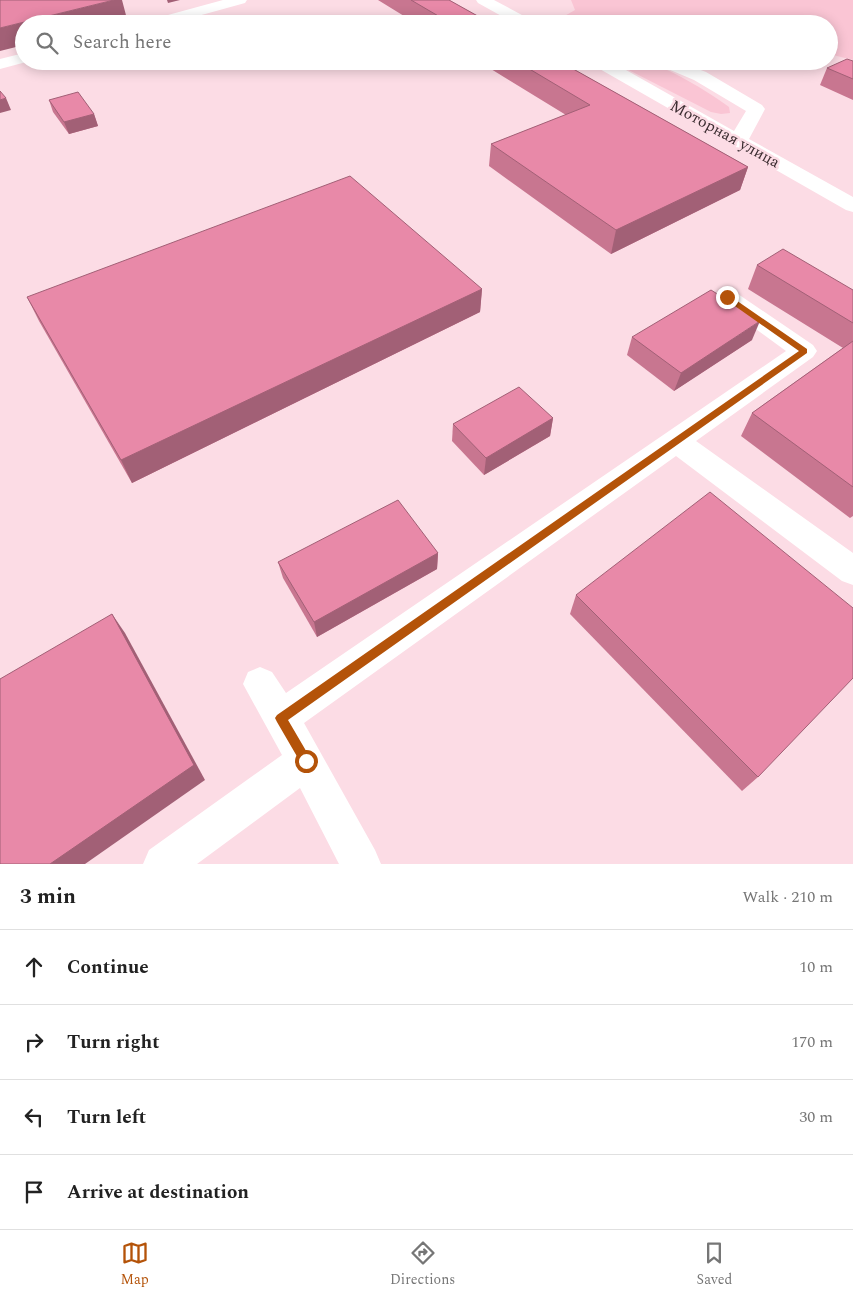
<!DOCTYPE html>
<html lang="en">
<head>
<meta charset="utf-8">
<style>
	body { margin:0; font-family:Spectral,serif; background:#f2f2f2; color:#222 }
	.stop { position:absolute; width:15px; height:15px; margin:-11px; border:4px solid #b45309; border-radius:50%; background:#fff }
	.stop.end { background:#b45309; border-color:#fff; box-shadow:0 1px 5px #0008 }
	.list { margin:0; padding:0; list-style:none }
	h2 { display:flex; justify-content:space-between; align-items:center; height:65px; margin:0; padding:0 20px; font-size:21px }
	h2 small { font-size:16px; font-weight:400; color:#767676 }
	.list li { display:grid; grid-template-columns:32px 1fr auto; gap:15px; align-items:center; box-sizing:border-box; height:75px; padding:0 20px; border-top:1px solid #e0e0e0 }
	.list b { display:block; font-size:19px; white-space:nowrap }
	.list em { font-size:16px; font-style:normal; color:#767676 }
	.icon { flex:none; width:28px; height:28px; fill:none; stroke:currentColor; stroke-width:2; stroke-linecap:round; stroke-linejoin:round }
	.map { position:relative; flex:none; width:853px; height:864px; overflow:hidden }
	.search { position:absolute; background:#fff; box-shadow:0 2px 12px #0003; left:15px; right:15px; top:15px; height:55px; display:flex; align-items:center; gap:12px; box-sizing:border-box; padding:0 18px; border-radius:28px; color:#767676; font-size:19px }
	.sheet { height:365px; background:#fff }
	nav { display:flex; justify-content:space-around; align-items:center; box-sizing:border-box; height:70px; border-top:1px solid #e0e0e0; background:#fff; font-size:14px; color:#767676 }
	nav a { display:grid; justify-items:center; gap:2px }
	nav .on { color:#b45309 }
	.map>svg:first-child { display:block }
	.green { fill:#fac5d4 }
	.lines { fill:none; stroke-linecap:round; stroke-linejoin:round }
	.minor { fill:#fff; fill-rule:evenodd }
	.wall { fill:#c87690 }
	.shaded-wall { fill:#a26076 }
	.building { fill:#e889a8; stroke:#a26076 }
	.route { fill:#b45309 }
	.labels { text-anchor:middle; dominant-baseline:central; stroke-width:5; stroke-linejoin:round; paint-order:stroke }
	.far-street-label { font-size:16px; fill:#3c2d31; stroke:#fcdce5 }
</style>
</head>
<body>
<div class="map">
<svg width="853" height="864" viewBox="0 0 853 864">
	<rect width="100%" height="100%" fill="#fcdce5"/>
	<g class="green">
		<path d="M571 0H853V60L829 54V24H555L554 22 575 10Z"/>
		<path d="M611 61C621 61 633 60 642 61 664 65 711 93 729 107L730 113 721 114 711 112Z"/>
	</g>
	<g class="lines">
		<g class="minor">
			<path d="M223 0H247L245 3 169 24H143L146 21Z"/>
			<path d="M476 0H494L533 21 536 24H516L478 3Z"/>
			<path d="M24 53V61H30L0 69V59Z"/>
			<path d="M589 61H610L734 131 746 111 694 80 656 64 654 61H677L706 72 762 105 765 109 749 139 853 197V212L846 210 591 64Z"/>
			<path d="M727 289 735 292 813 345 817 351 813 357 696 441 853 553V585L842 581 676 456 304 723 375 850 381 864H339L300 788 197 864H143L149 850 282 755 243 684 248 672 260 667 272 672 286 693 786 351 719 302 715 297 719 292Z"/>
		</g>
	</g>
	<g class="wall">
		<path d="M378 0H449L492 24H417Z"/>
		<path d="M478 61H559L748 167 740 190 611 254 489 166 491 144 566 115Z"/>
		<path d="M742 61H766L754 67Z"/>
		<path d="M853 61V100L820 85 827 68Z"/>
		<path d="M49 100 94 114 98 126 69 134 53 112Z"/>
		<path d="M757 265 853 290V516L850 518 741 436 752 413 843 348 748 289Z"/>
		<path d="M482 289 480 312 132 483 39 321 27 297Z"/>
		<path d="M632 337 752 340 674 391 627 355Z"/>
		<path d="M553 418 550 436 484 475 452 441 453 424Z"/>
		<path d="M438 553 437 569 317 637 283 578 278 562Z"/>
		<path d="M576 595 758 777 742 791 570 614Z"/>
	</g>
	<g class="shaded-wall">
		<path d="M114 0H122L127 19 107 24H24V45L0 51V28Z"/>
		<path d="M167 0H180L168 3Z"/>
		<path d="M756 61H766L754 67Z"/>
		<path d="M6 98 11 110 0 113V100Z"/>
		<path d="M94 114 98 126 69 134 64 122Z"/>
		<path d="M748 167 740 190 611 254 616 230Z"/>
		<path d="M482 289 480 312 132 483 121 460Z"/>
		<path d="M760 321 752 340 674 391 681 373Z"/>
		<path d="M553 418 550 436 484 475 486 458Z"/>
		<path d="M438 553 437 569 317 637 314 622Z"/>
		<path d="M112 614 125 633 205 780 85 864H50Z"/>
	</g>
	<g class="building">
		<path d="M0 0H114L0 28Z"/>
		<path d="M411 0H449L492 24H452Z"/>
		<path d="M847 59 853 61V79L827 68Z"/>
		<path d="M516 61H559L748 167 616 230 491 144 590 105Z"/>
		<path d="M0 91 6 98 0 100Z"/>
		<path d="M78 92 94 114 64 122 49 100Z"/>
		<path d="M350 176 482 289 121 460 27 297Z"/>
		<path d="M783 249 853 290V323L757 265Z"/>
		<path d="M711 290 760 321 681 373 632 337Z"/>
		<path d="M853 341V487L752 413Z"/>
		<path d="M519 387 553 418 486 458 453 424Z"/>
		<path d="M710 492 853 608V678L758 777 576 595Z"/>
		<path d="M398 500 438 553 314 622 278 562Z"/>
		<path d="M112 614 194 765 50 864H0V679Z"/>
	</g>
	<path class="route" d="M725 296H730L807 349V353L288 720 312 761 310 765 306 767 302 765 277 722 275 718 277 715 799 351 725 299Z"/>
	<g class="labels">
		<g class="far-street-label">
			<text transform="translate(725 134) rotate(29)">Моторная улица</text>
		</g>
	</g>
</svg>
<div class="stop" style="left:306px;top:761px"></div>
<div class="stop end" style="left:727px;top:297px"></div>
<div class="search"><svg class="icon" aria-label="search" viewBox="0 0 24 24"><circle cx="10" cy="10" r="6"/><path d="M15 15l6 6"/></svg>Search here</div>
</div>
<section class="sheet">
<h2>3 min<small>Walk · 210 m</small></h2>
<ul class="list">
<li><svg class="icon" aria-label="ahead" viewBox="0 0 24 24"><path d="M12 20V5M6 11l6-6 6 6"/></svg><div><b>Continue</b></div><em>10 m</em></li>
<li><svg class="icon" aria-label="right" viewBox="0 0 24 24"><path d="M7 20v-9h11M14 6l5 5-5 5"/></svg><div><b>Turn right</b></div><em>170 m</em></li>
<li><svg class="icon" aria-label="left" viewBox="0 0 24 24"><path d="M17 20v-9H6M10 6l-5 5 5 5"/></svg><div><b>Turn left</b></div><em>30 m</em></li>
<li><svg class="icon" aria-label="arrive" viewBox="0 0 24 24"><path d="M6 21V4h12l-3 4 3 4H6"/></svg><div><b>Arrive at destination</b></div></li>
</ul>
</section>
<nav>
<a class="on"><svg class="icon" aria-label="map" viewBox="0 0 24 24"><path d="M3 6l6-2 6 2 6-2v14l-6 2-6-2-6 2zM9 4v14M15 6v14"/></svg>Map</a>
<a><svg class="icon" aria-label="directions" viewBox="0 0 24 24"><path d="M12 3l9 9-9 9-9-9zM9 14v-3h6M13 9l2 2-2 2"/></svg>Directions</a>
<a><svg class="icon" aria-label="saved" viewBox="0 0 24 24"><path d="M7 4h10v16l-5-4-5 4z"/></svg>Saved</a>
</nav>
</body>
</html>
